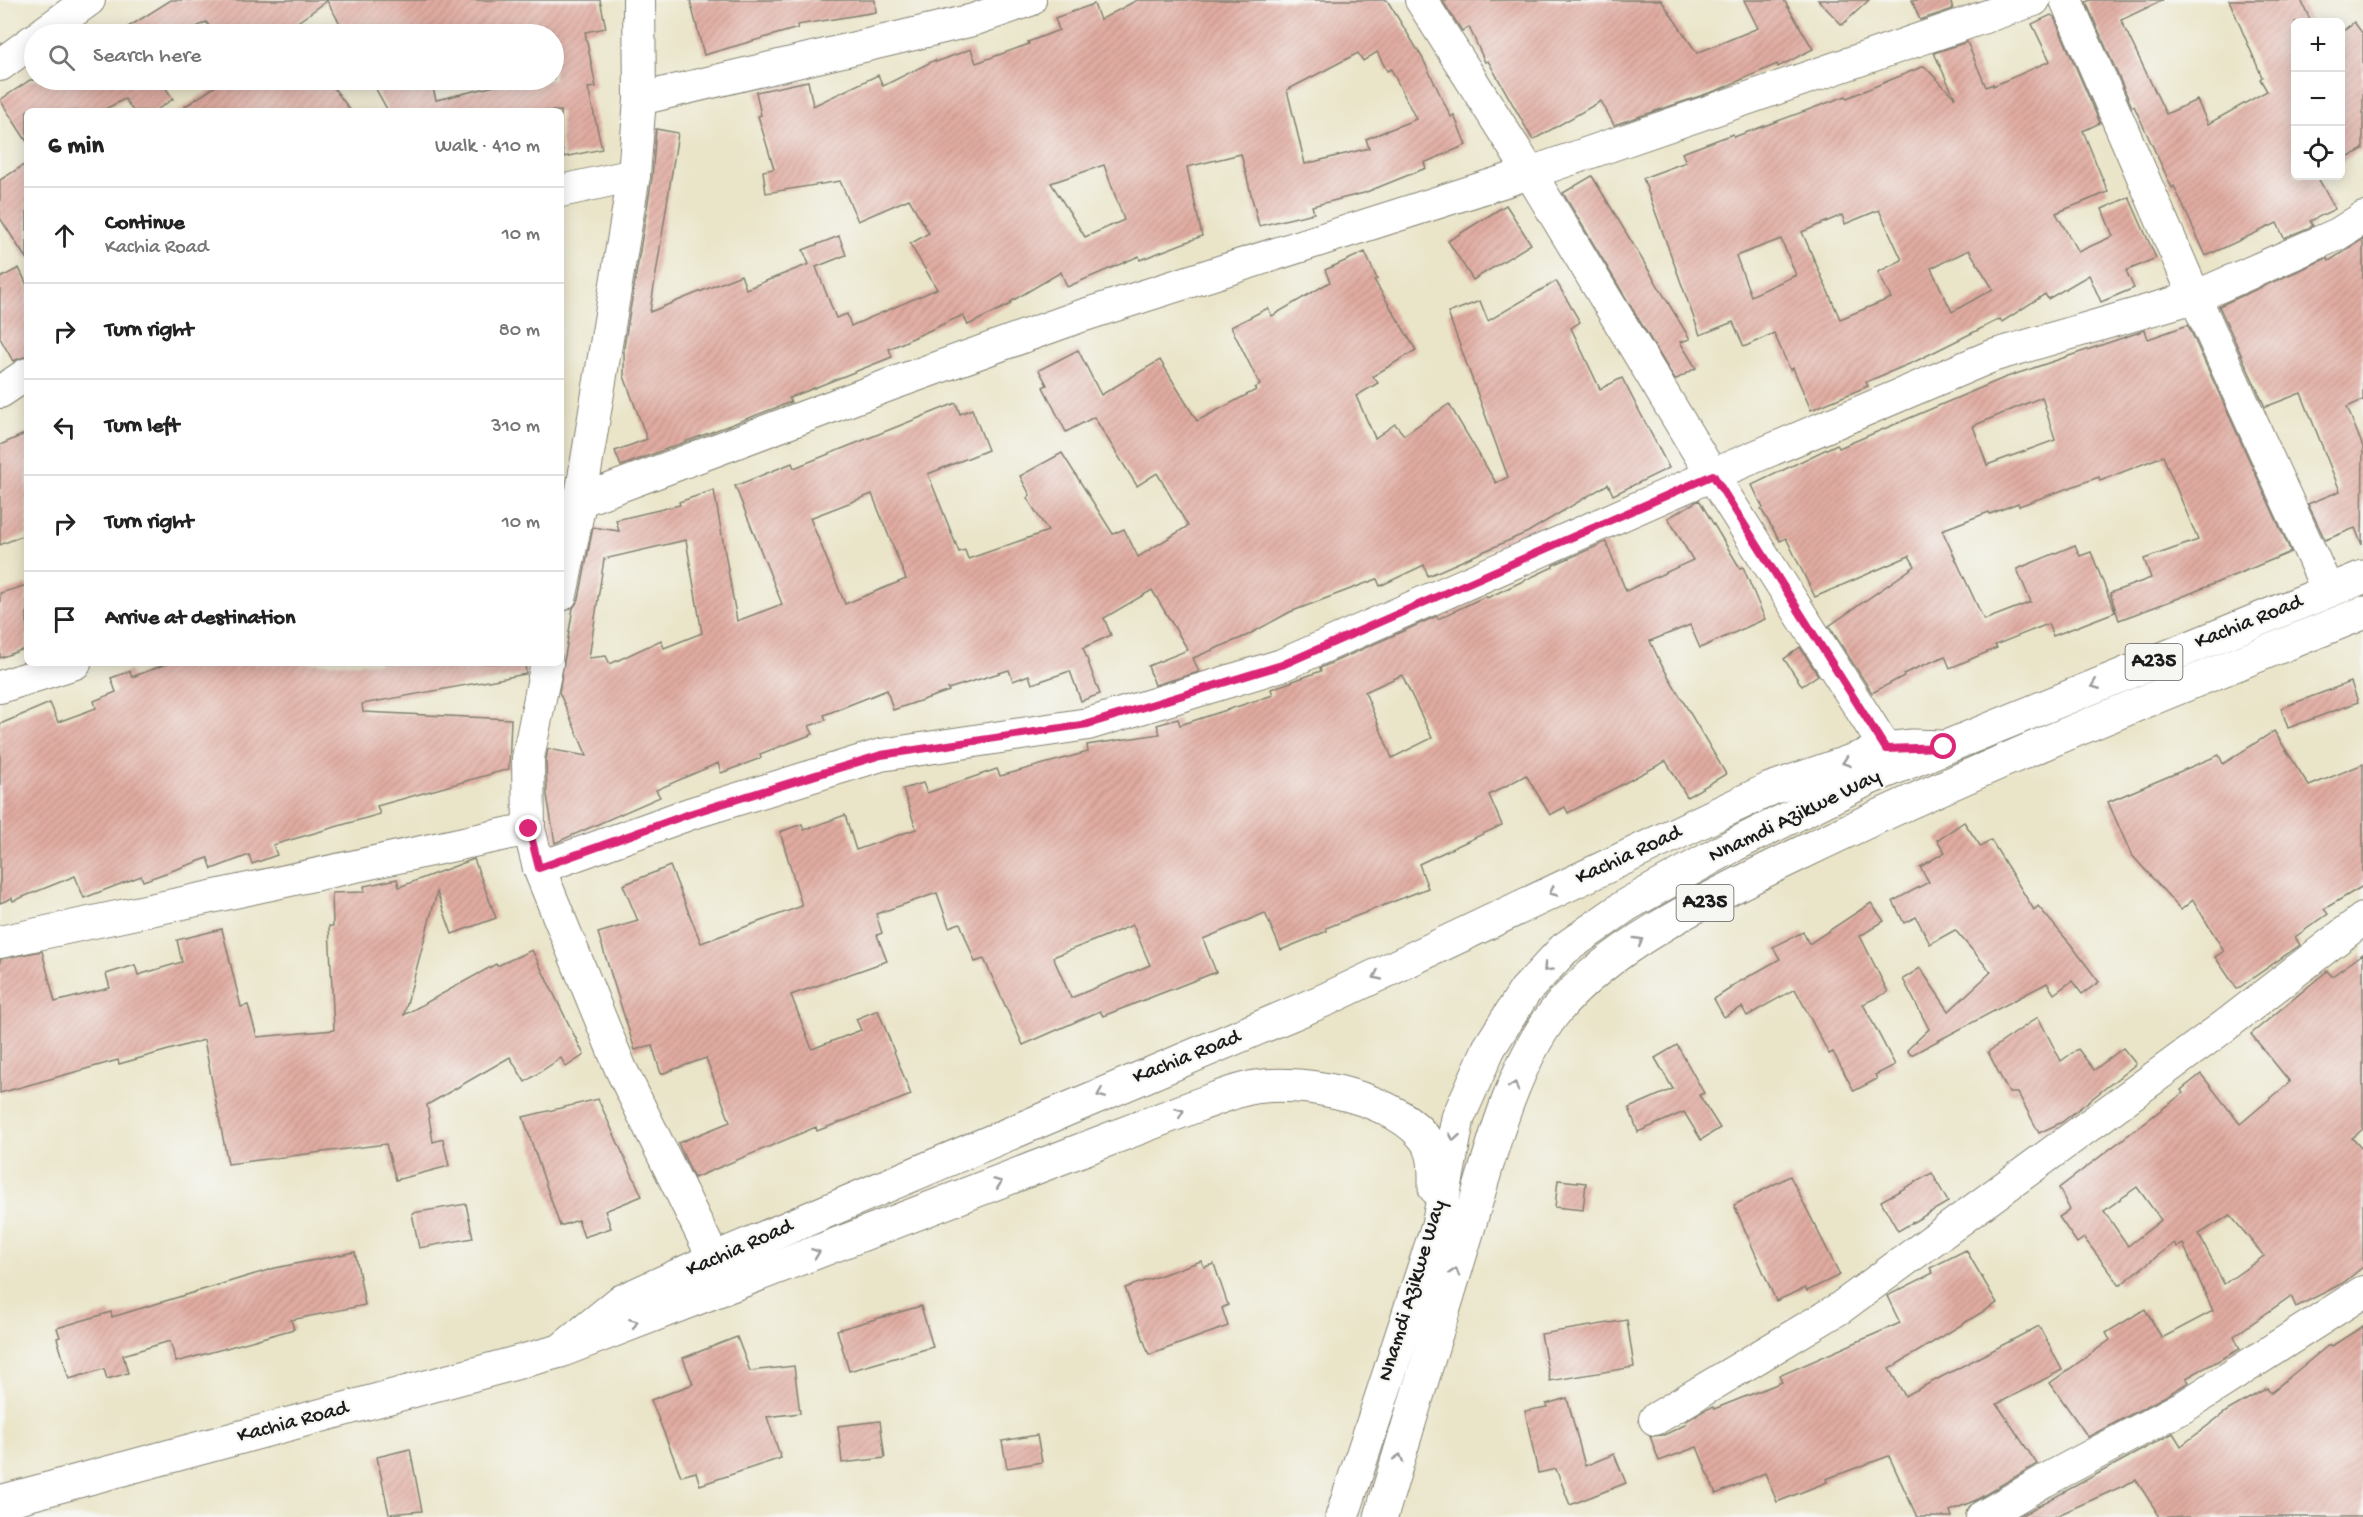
<!DOCTYPE html>
<html lang="en">
<head>
<meta charset="utf-8">
<style>
	body { margin:0; font-family:"Gochi Hand",sans-serif; background:#f6f6f6; color:#222 }
	.controls { position:absolute; right:18px; top:18px; display:grid; overflow:hidden; border-radius:9px; box-shadow:0 3px 15px #0003 }
	.controls button { width:54px; height:54px; display:grid; place-items:center; padding:0; border:0; border-bottom:2px solid #e0e0e0; background:#fff; color:#222; font:30px sans-serif }
	.stop { position:absolute; width:18px; height:18px; margin:-14px; border:4px solid #db2777; border-radius:50%; background:#fff }
	.stop.end { background:#db2777; border-color:#fff; box-shadow:0 2px 6px #0008 }
	.list { margin:0; padding:0; list-style:none }
	h2 { display:flex; justify-content:space-between; align-items:center; height:78px; margin:0; padding:0 24px; font-size:26px }
	h2 small { font-size:20px; font-weight:400; color:#767676 }
	.list li { display:grid; grid-template-columns:39px 1fr auto; gap:18px; align-items:center; box-sizing:border-box; height:96px; padding:0 24px; border-top:2px solid #e0e0e0 }
	.list b { display:block; font-size:22px; white-space:nowrap }
	.list p { margin:0; font-size:20px; white-space:nowrap; color:#767676 }
	.list em { font-size:20px; font-style:normal; color:#767676 }
	.icon { flex:none; width:33px; height:33px; fill:none; stroke:currentColor; stroke-width:2; stroke-linecap:round; stroke-linejoin:round }
	.map { position:relative; flex:none; width:2363px; height:1517px; overflow:hidden }
	.search { position:absolute; background:#fff; box-shadow:0 3px 15px #0003; left:24px; top:24px; width:540px; height:66px; display:flex; align-items:center; gap:15px; box-sizing:border-box; padding:0 21px; border-radius:33px; color:#767676; font-size:22px }
	.panel { position:absolute; background:#fff; box-shadow:0 3px 15px #0003; left:24px; top:108px; width:540px; height:558px; border-radius:9px }
	.map>svg:first-child { display:block }
	.building { fill:url(#building-hatch); fill-rule:evenodd }
	.lines { fill:none; stroke-linecap:round; stroke-linejoin:round }
	.street-casing { stroke:#838072; stroke-width:34 }
	.primary-casing { stroke:#838072; stroke-width:35 }
	.highway-casing { stroke:#838072; stroke-width:35 }
	.street { stroke:#fff; stroke-width:32 }
	.primary { stroke:#fff; stroke-width:33 }
	.highway { stroke:#fff; stroke-width:33 }
	.oneway { stroke:#999 }
	.route { stroke:#db2777; stroke-width:8 }
	.labels { text-anchor:middle; dominant-baseline:central; stroke-width:4.5; stroke-linejoin:round; paint-order:stroke }
	.shield { fill:#f6f6f2; stroke:#5d5d5c; stroke-width:1.5 }
	.shield-label { font-size:21px; font-weight:bold; fill:#1c1c1c }
	.street-label { font-size:22px; fill:#1c1c1c; stroke:#f6f6f2 }
</style>
</head>
<body>
<div class="map">
<svg width="2363" height="1517" viewBox="0 0 2363 1517">
	<defs>
		<pattern id="building-hatch" width="6" height="6" patternUnits="userSpaceOnUse" patternTransform="scale(1.5)"><rect width="6" height="6" fill="#e1aca1"/><path d="M-1 1l2-2M0 6l6-6M5 7l2-2" fill="none" stroke="#c0938a"/></pattern>
	</defs>
	<rect width="100%" height="100%" fill="#f6f6f2"/>
	<filter id="ink" filterUnits="userSpaceOnUse"><feTurbulence type="fractalNoise" baseFrequency=".0167" numOctaves="2"/><feDisplacementMap in="SourceGraphic" scale="12" xChannelSelector="R" yChannelSelector="G"/><feConvolveMatrix kernelMatrix="1 2 1 2 8 2 1 2 1" color-interpolation-filters="sRGB"/></filter>
	<filter id="wash" filterUnits="userSpaceOnUse"><feTurbulence type="fractalNoise" baseFrequency=".008" numOctaves="4" result="noise"/><feDisplacementMap in="SourceGraphic" scale="24" xChannelSelector="R" yChannelSelector="G"/><feGaussianBlur stdDeviation="1.35" result="paint"/><feColorMatrix in="noise" values="0 0 0 0 0 0 0 0 0 0 0 0 0 0 0 0 0 1.4 0 .05"/><feComposite in="paint" operator="in"/></filter>
	<g filter="url(#wash)">
		<rect width="100%" height="100%" fill="#eae5c9"/>
		<g id="blocks">
			<g class="building">
				<path d="M171 0H600L606 28 585 32 596 87 588 88 602 149 564 157 561 142V111H388L371 80H431L436 100 512 82V80H554V34H512L510 26 489 34H346L327 1 281 34H216L206 22 184 34H117Z"/>
				<path d="M690 0H875L876 12 797 25 798 28 704 55Z"/>
				<path d="M1137 0H1387L1422 57 1451 117 1454 115 1466 145 1424 163 1426 168 1364 193 1312 206 1314 213 1259 226 1241 154 1187 167 1202 236 1140 260 1139 256 1067 287 1061 272 1010 302 1011 304 968 325 963 315 889 349 892 357 789 398 791 402 621 466 615 451 647 439 624 376V347L652 178 656 129 678 133 650 312 741 275 746 289 809 264 803 250 839 236 846 255 816 267 836 318 847 314 851 326 937 289 910 244 929 233 909 199 858 221 840 181 766 193 763 171 774 169 758 116 761 115 756 92 808 81 813 106 878 75 883 86 935 60 936 62 971 49 976 63 1029 44 1028 42 1059 30 1055 18 1094 4 1100 20ZM1377 52 1387 71 1391 69 1416 119 1366 139 1369 148 1305 164 1287 90 1358 53 1363 61ZM1104 165 1124 220 1085 237 1051 183Z"/>
				<path d="M1442 0H1661L1697 53 1758 28 1744 0H1784L1813 49 1778 67 1777 64 1718 90 1614 125 1601 101 1533 140 1488 61 1485 62 1469 27 1462 31Z"/>
				<path d="M1818 0H1869L1842 25Z"/>
				<path d="M1912 0H1950L1953 9 1920 20Z"/>
				<path d="M2090 0H2163L2121 20 2166 114 2197 100 2208 124 2267 91 2260 79 2262 77 2229 0H2301L2311 22H2295V176H2317L2335 209 2310 221 2313 226 2284 238 2277 223 2206 256 2174 186 2172 188 2134 106 2132 107 2086 2Z"/>
				<path d="M2051 15 2054 17 2100 123 2083 131 2108 192 2056 213 2078 252 2113 236 2102 209 2129 197 2156 258 2126 271 2134 288 2101 302 2089 275 2048 299 2045 294 2002 322 2000 319 1914 362 1866 382 1868 386 1811 410 1793 368 1790 370 1774 333 1744 347 1733 322 1700 335 1643 178 1686 162 1682 153 1733 134 1734 137 1846 96 1847 98 1924 66 1955 98 1934 53 1967 42 1986 87 1993 84V86L2050 61 2032 24ZM1879 210 1902 260 1878 272 1891 298 1840 319 1802 232 1842 215 1845 224ZM1781 239 1796 275 1751 296 1736 256ZM1969 250 1993 289 1952 312 1931 268Z"/>
				<path d="M2354 22 2363 34V149L2340 162V33Z"/>
				<path d="M30 80H163L161 81 173 99 155 111H133L125 99 101 111H27V142L0 100Z"/>
				<path d="M225 80H328L351 111H178Z"/>
				<path d="M27 163V260L0 218V180Z"/>
				<path d="M1592 176 1690 339 1680 342 1696 368 1675 380 1563 193Z"/>
				<path d="M1506 205 1531 244 1473 280 1448 241Z"/>
				<path d="M2363 239V400L2347 407 2363 447 2362 545 2355 528 2325 540 2308 504 2340 491 2301 393 2265 407 2219 306 2327 258 2329 261Z"/>
				<path d="M1365 252 1377 279 1374 280 1416 350 1373 376 1378 383 1356 396 1375 438 1395 424 1404 435 1449 404 1496 483 1508 477 1448 313 1480 301 1488 321 1556 281 1580 322 1571 328 1600 389 1622 378 1669 468 1613 495 1608 484 1528 532 1428 576 1424 565 1380 586 1377 579 1290 612 1246 636 1193 658 1199 672 1155 685 1148 666 1188 650 1152 590 1104 618 1111 635 1083 648 1100 694 1081 701 1070 671 1032 684 1029 675 1013 681 1009 670 948 689 949 691 893 710 887 690 824 715 826 720 809 726 813 734 760 754 761 758 721 773 718 763 656 790 660 797 555 843 547 795 546 760 548 749 587 756 559 692 573 608 579 599 593 527 619 531 616 520 680 505 679 502 714 490 737 621 782 604 735 486 792 463 794 468 956 403 960 414 972 409 988 450 928 474 959 552 965 550 968 559 1048 531 1027 498 1030 495 1020 476 1062 453 1113 534 1124 529 1138 557 1188 526 1157 473 1137 486 1094 417 1066 432 1043 387 1047 385 1039 370 1078 350 1101 395 1160 360 1197 421 1256 390 1255 388 1260 385 1231 327 1268 308 1272 316 1330 282 1325 270ZM872 494 906 579 845 604 810 518ZM686 540 702 633 664 648 661 640 610 664 606 656 589 658 604 559Z"/>
				<path d="M19 268 27 285V356L13 361 0 338V278Z"/>
				<path d="M2188 325 2291 552 2179 598 2119 620 2110 593 2151 578 2144 559 2198 540 2163 456 2100 481 2099 477 2019 506 2018 503 1990 514 1989 512 1942 530 1984 620 2031 602 2017 569 2075 545 2080 556 2091 552 2115 612 2053 636 2048 624 1995 645 1997 648 1950 668 1945 656 1903 674 1904 676 1872 693 1829 626 1915 566 1909 556 1815 597 1786 538 1780 541 1761 509 1763 508 1752 485 1837 444 1839 448 2004 378 2137 333 2145 330 2148 339ZM2042 397 2055 440 1987 465 1973 426Z"/>
				<path d="M27 433V534L0 545V445Z"/>
				<path d="M1699 500 1740 568 1743 567 1765 619 1700 648 1690 625 1650 641 1661 664 1726 774 1687 797 1666 761 1568 813 1565 807 1550 815 1526 775 1489 795 1502 825 1419 864 1428 888 1326 928 1327 931 1281 950 1265 913 1203 939 1216 972 1103 1016 1100 1011 1023 1045 984 959 975 962 960 923 949 927 937 893 876 914 882 933 877 935 887 961 791 995 812 1049 861 1030 856 1019 878 1010 911 1095 817 1131 816 1127 694 1178 678 1143 730 1122 706 1058 661 1074 652 1045 635 1050 598 933 638 921 623 885 670 866 701 943 802 906 780 832 802 824 804 830 845 815 856 850 916 829 903 789 923 783 927 793 997 769 1000 776 1088 752 1087 745 1160 734 1157 725 1178 719 1180 725 1273 695 1271 689 1321 671 1320 668 1437 616 1438 619 1486 596 1487 598 1553 567V565L1606 542 1626 591 1693 560 1668 518ZM1402 675 1432 738 1392 758 1365 692ZM1133 925 1150 965 1071 998 1053 957Z"/>
				<path d="M27 585V648L0 658V593Z"/>
				<path d="M1800 647 1818 675 1802 686 1784 659Z"/>
				<path d="M169 663H525L526 674 362 704 363 712 511 719 509 769 377 806 380 814 273 845 277 855 252 864 249 855 212 869 208 858 143 881 141 876 84 898 75 876 13 901 12 898 0 903V724L50 703 58 722 96 708 94 701 116 692 111 678 130 671 132 677Z"/>
				<path d="M2351 682 2358 702 2288 728 2281 708Z"/>
				<path d="M2274 731 2309 786 2363 764V886L2324 909 2328 914 2295 937 2300 945 2237 989 2215 957 2224 951 2193 900 2181 910 2131 854 2108 802 2219 755 2223 764Z"/>
				<path d="M1964 822 1981 847 1991 840 2034 910 2038 906 2072 946 2099 982 2082 994 2072 981 2054 994 2047 983 1911 1055 1907 1050 1929 1029 1903 979 1920 968 1949 1011 1991 972 1955 930 1930 944 1916 917 1904 923 1893 901 1929 882 1920 867 1945 852 1937 840Z"/>
				<path d="M474 859 496 918 452 934 437 892 404 1015 496 964 497 966 532 950 584 1055 566 1067 561 1058 525 1082 510 1057 427 1105 433 1142 443 1139 449 1166 396 1180 386 1144 228 1164 204 1040 119 1064 118 1060 0 1093V959L42 951 55 1002 110 988 106 974 135 965 138 975 182 962 177 940 222 929 241 1007 248 1005 257 1037 334 1030 329 926H333L332 893 365 892 364 886 397 879 399 887Z"/>
				<path d="M1871 903 1884 921 1860 936 1888 992 1863 1004 1895 1065 1875 1075 1877 1079 1854 1091 1833 1052 1829 1054 1795 989 1747 1016 1742 1007 1724 1017 1714 999 1731 988 1730 987 1780 959 1773 947 1803 932 1809 944Z"/>
				<path d="M2363 954V1129L2352 1138 2363 1150V1267L2343 1283 2296 1307 2291 1296 2234 1336 2240 1349 2186 1378 2189 1382 2164 1397 2088 1437 2050 1383 2110 1340 2106 1333 2145 1309 2162 1338 2213 1311 2183 1244 2177 1247 2174 1243 2120 1285 2084 1238 2077 1243 2059 1217 2070 1210 2059 1188 2183 1093 2181 1090 2201 1074 2240 1124 2290 1082 2251 1034 2327 971 2332 976ZM2137 1187 2161 1220 2128 1246 2104 1211ZM2230 1215 2264 1256 2224 1284 2199 1234Z"/>
				<path d="M2038 1017 2061 1061 2078 1049 2094 1070 2123 1048 2136 1064 2062 1122 2039 1133 2018 1093H2009L1988 1052Z"/>
				<path d="M1677 1045 1704 1093 1699 1095 1720 1128 1701 1140 1684 1112 1638 1132 1629 1108 1673 1089 1655 1058Z"/>
				<path d="M598 1099 642 1196 605 1211 611 1228 584 1237 578 1220 560 1226 523 1117Z"/>
				<path d="M1932 1173 1948 1202 1898 1231 1881 1201Z"/>
				<path d="M1790 1176 1840 1275 1807 1291 1805 1288 1776 1301 1734 1205Z"/>
				<path d="M1558 1180 1586 1183 1583 1210 1555 1207Z"/>
				<path d="M466 1204 473 1238 419 1248 412 1213Z"/>
				<path d="M1966 1250 1997 1303 1889 1369 1905 1396 2039 1326 2062 1370 1997 1404 2037 1464 1976 1500 1950 1511 1952 1517H1917L1889 1456 1826 1479 1827 1482 1777 1502 1765 1473 1716 1494 1697 1447 1659 1461 1650 1436 1664 1435 1687 1424 1686 1421 1705 1410 1713 1407 1714 1409 1782 1382 1779 1376 1900 1323 1887 1296 1933 1273 1930 1268Z"/>
				<path d="M355 1252 365 1305 291 1320 294 1329 176 1362 170 1341 123 1355 128 1373 107 1379 104 1369 69 1379 57 1338 60 1337 57 1328 111 1312 112 1317 275 1268Z"/>
				<path d="M1201 1261 1204 1267 1214 1264 1228 1305 1222 1308 1228 1326 1149 1355 1125 1288Z"/>
				<path d="M921 1306 933 1347 849 1371 837 1330Z"/>
				<path d="M1627 1320 1634 1367 1550 1381 1541 1334Z"/>
				<path d="M2363 1326V1517H2160L2136 1480 2054 1517H2018L2173 1433 2181 1446 2227 1411 2267 1388 2270 1393 2330 1344 2332 1346Z"/>
				<path d="M737 1337 750 1371 794 1366 800 1413 767 1417 781 1458 700 1485 696 1472 681 1476 651 1400 693 1384 683 1358Z"/>
				<path d="M1567 1398 1585 1466 1614 1454 1626 1483 1570 1505 1556 1469 1538 1473 1525 1411 1547 1407 1546 1404Z"/>
				<path d="M880 1421 885 1458 842 1463 838 1426Z"/>
				<path d="M1037 1435 1042 1462 1007 1468 1002 1441Z"/>
				<path d="M410 1449 422 1511 389 1514 377 1457Z"/>
			</g>
		</g>
	</g>
	<g filter="url(#ink)">
		<use href="#blocks" fill-opacity="0" stroke="#838072" stroke-width="1.5"/>
		<g class="lines">
			<g class="street-casing">
				<g id="street">
					<path d="M1421 0 1530 173 1712 475 1886 749"/>
					<path d="M2066 0 2195 297 2328 591"/>
					<path d="M42 34 89 0"/>
					<path d="M0 65 34 40"/>
					<path d="M640 99 973 20 1030 0"/>
					<path d="M561 191 634 175"/>
					<path d="M0 392 27 374"/>
					<path d="M561 508 889 385 1078 317 1530 173 2034 0"/>
					<path d="M561 595 580 502 634 175 640 99 639 0"/>
					<path d="M547 663 528 758 529 829 539 868 620 1067 714 1259"/>
					<path d="M0 687 75 663"/>
					<path d="M539 868 689 814 881 755 1088 724 1282 665 1712 475 1992 356 2195 297 2338 234 2363 218"/>
					<path d="M0 942 529 829"/>
					<path d="M1655 1419 1840 1308 2222 1028 2363 919"/>
					<path d="M1982 1517 2044 1481 2185 1406 2363 1292"/>
				</g>
			</g>
			<g class="primary-casing">
				<path id="primary" d="M0 1502 560 1351 620 1302 714 1259 1327 999 1770 789 1886 749 1912 746 1944 747"/>
			</g>
			<g class="highway-casing">
				<g id="highway">
					<path d="M560 1351 1198 1105C1216 1099 1236 1090 1255 1087 1304 1079 1400 1098 1428 1143 1436 1156 1435 1173 1435 1188"/>
					<path d="M1342 1517 1438 1225 1458 1118 1489 1048 1525 991 1564 949 1628 904 1734 845 1870 778 2363 577"/>
					<path d="M1381 1517C1408 1424 1437 1332 1465 1239 1487 1168 1509 1070 1555 1012 1609 944 1720 893 1797 855 1982 765 2173 690 2363 613"/>
				</g>
			</g>
			<use href="#street" class="street"/>
			<use href="#primary" class="primary"/>
			<use href="#highway" class="highway"/>
		</g>
		<defs><path id="oneway-chevron" d="M-2-3.5L2.5 0L-2 3.5" fill="none" stroke-width="1.6" stroke-linecap="round" stroke-linejoin="round" transform="scale(1.5)"/></defs>
		<g class="oneway">
			<use href="#oneway-chevron" transform="translate(2095 685) rotate(158)"/>
			<use href="#oneway-chevron" transform="translate(1846 762) rotate(161)"/>
			<use href="#oneway-chevron" transform="translate(1553 892) rotate(155)"/>
			<use href="#oneway-chevron" transform="translate(1639 941) rotate(-31)"/>
			<use href="#oneway-chevron" transform="translate(1547 968) rotate(133)"/>
			<use href="#oneway-chevron" transform="translate(1377 976) rotate(155)"/>
			<use href="#oneway-chevron" transform="translate(1514 1086) rotate(-71)"/>
			<use href="#oneway-chevron" transform="translate(1101 1094) rotate(157)"/>
			<use href="#oneway-chevron" transform="translate(1180 1112) rotate(-22)"/>
			<use href="#oneway-chevron" transform="translate(1454 1137) rotate(100)"/>
			<use href="#oneway-chevron" transform="translate(998 1183) rotate(-21)"/>
			<use href="#oneway-chevron" transform="translate(816 1253) rotate(-21)"/>
			<use href="#oneway-chevron" transform="translate(1455 1272) rotate(-73)"/>
			<use href="#oneway-chevron" transform="translate(634 1323) rotate(-21)"/>
			<use href="#oneway-chevron" transform="translate(1399 1458) rotate(-73)"/>
		</g>
	</g>
	<g class="lines" filter="url(#ink)">
		<path class="route" d="M529 829 539 868 689 814 881 755 1088 724 1282 665 1713 475 1886 749 1944 747"/>
	</g>
	<g class="labels">
		<g class="shield">
			<rect x="2125.5" y="644" width="57" height="36" rx="4.5"/>
			<rect x="1676.5" y="885" width="57" height="36" rx="4.5"/>
		</g>
		<g class="shield-label">
			<text x="2154" y="662">A235</text>
			<text x="1705" y="903">A235</text>
		</g>
		<g class="street-label">
			<text transform="translate(2249 623) rotate(-22)">Kachia Road</text>
			<text transform="translate(1795 817) rotate(-26)">Nnamdi Azikwe Way</text>
			<text transform="translate(1629 856) rotate(-25)">Kachia Road</text>
			<text transform="translate(1187 1058) rotate(-22)">Kachia Road</text>
			<text transform="translate(740 1249) rotate(-24)">Kachia Road</text>
			<text transform="translate(1413 1291) rotate(-73)">Nnamdi Azikwe Way</text>
			<text transform="translate(293 1423) rotate(-15)">Kachia Road</text>
		</g>
	</g>
</svg>
<div class="controls">
<button>+</button>
<button>−</button>
<button><svg class="icon" aria-label="locate" viewBox="0 0 24 24"><circle cx="12" cy="12" r="6"/><path d="M12 2v4M12 18v4M2 12h4M18 12h4"/></svg></button>
</div>
<div class="stop" style="left:1944px;top:747px"></div>
<div class="stop end" style="left:529px;top:829px"></div>
<div class="search"><svg class="icon" aria-label="search" viewBox="0 0 24 24"><circle cx="10" cy="10" r="6"/><path d="M15 15l6 6"/></svg>Search here</div>
<section class="panel">
<h2>6 min<small>Walk · 410 m</small></h2>
<ul class="list">
<li><svg class="icon" aria-label="ahead" viewBox="0 0 24 24"><path d="M12 20V5M6 11l6-6 6 6"/></svg><div><b>Continue</b><p>Kachia Road</p></div><em>10 m</em></li>
<li><svg class="icon" aria-label="right" viewBox="0 0 24 24"><path d="M7 20v-9h11M14 6l5 5-5 5"/></svg><div><b>Turn right</b></div><em>80 m</em></li>
<li><svg class="icon" aria-label="left" viewBox="0 0 24 24"><path d="M17 20v-9H6M10 6l-5 5 5 5"/></svg><div><b>Turn left</b></div><em>310 m</em></li>
<li><svg class="icon" aria-label="right" viewBox="0 0 24 24"><path d="M7 20v-9h11M14 6l5 5-5 5"/></svg><div><b>Turn right</b></div><em>10 m</em></li>
<li><svg class="icon" aria-label="arrive" viewBox="0 0 24 24"><path d="M6 21V4h12l-3 4 3 4H6"/></svg><div><b>Arrive at destination</b></div></li>
</ul>
</section>
</div>
</body>
</html>
